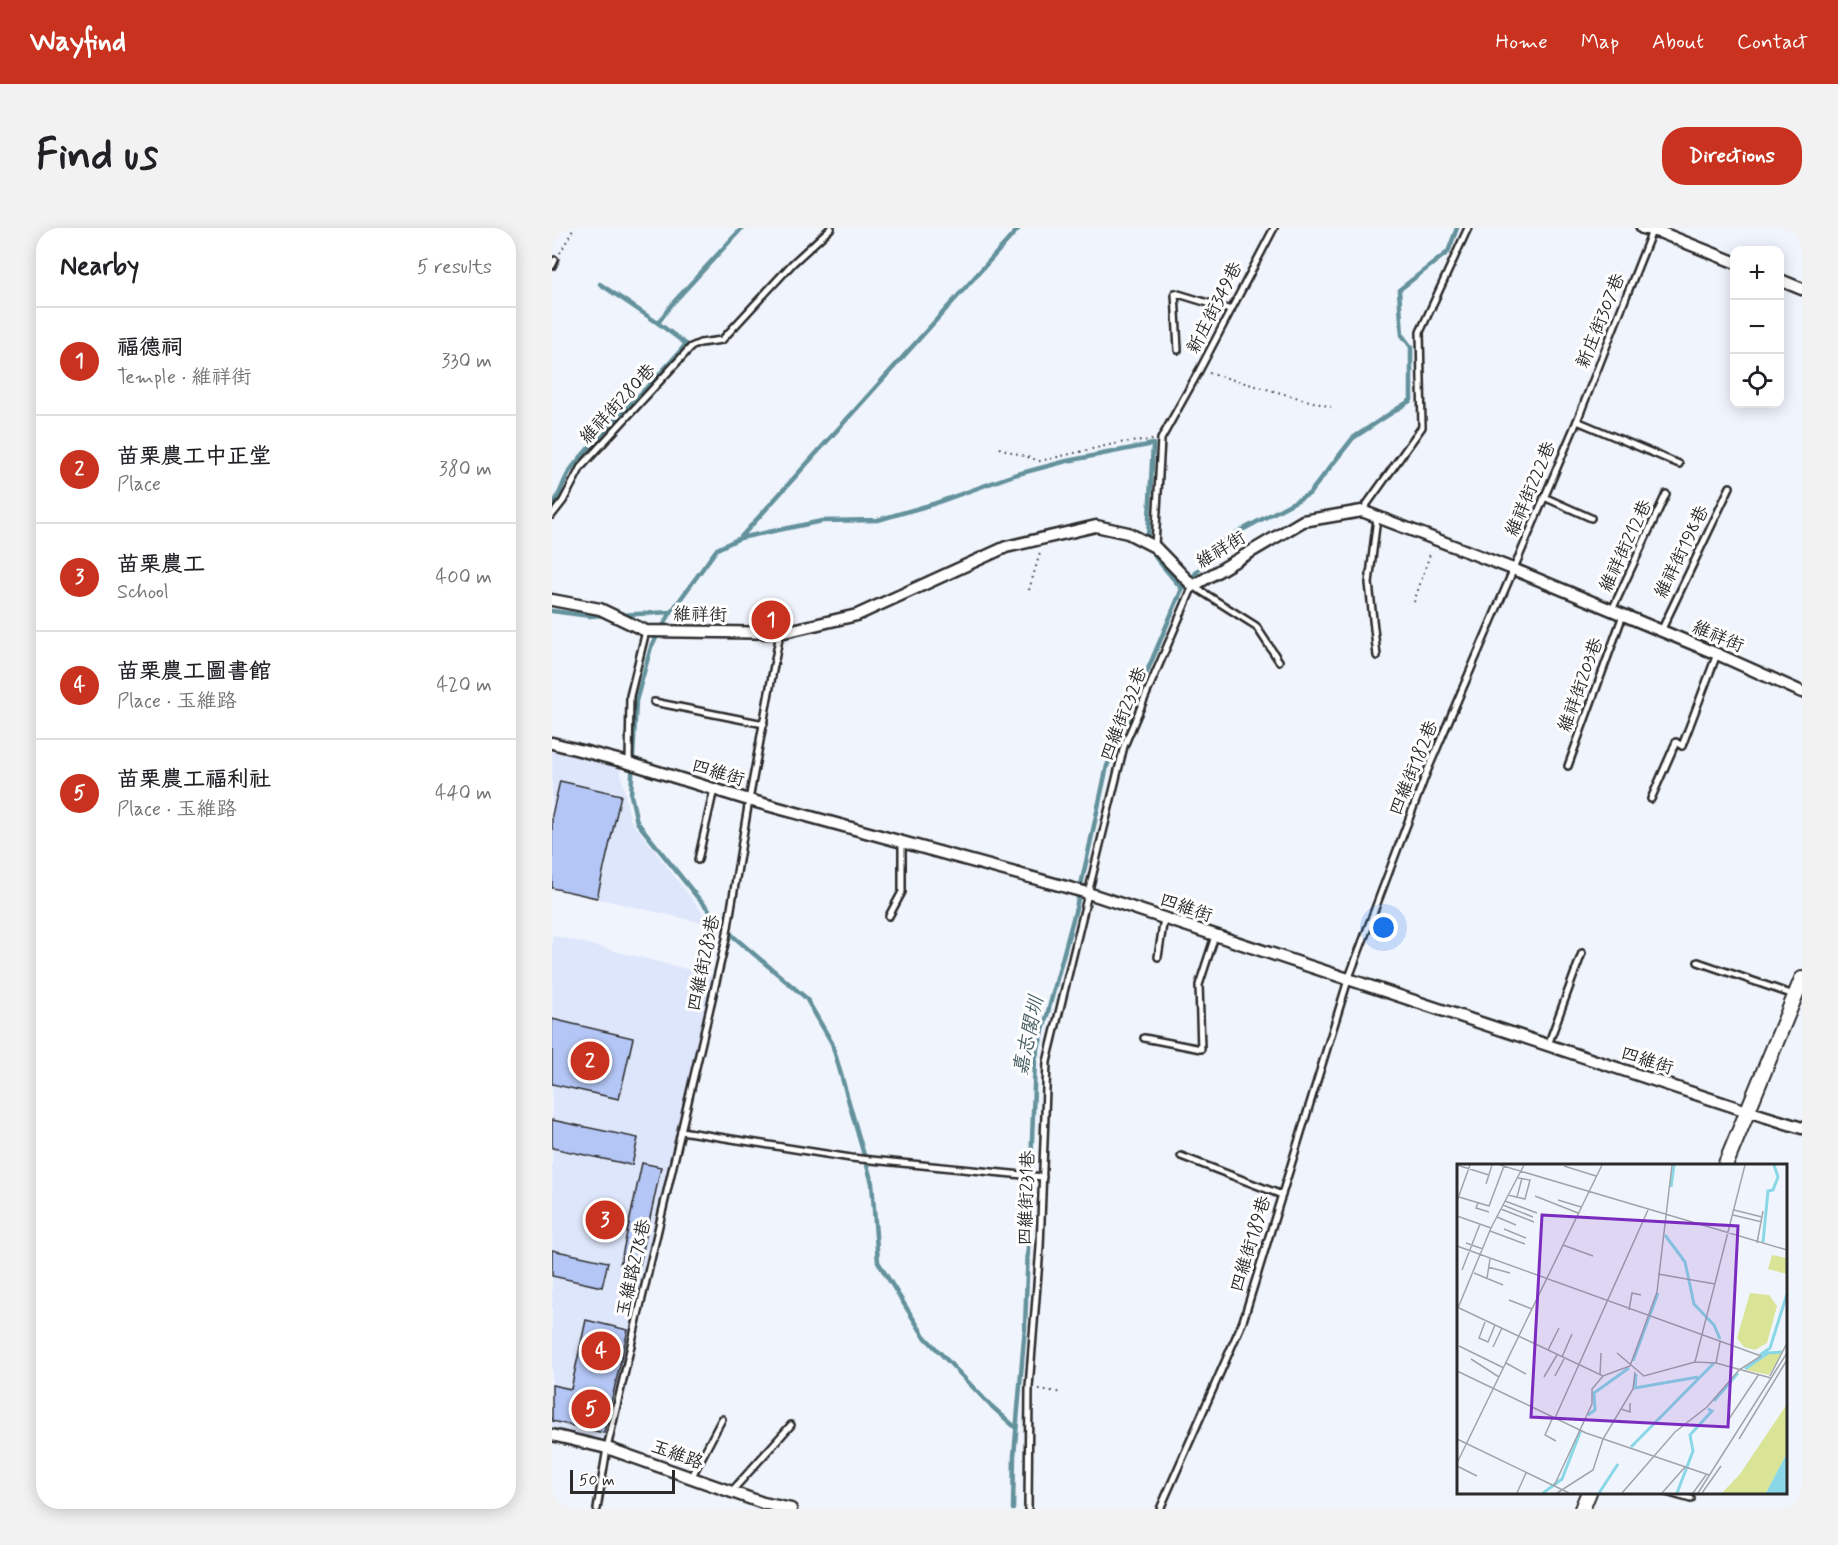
<!DOCTYPE html>
<html lang="en">
<head>
<meta charset="utf-8">
<style>
	body { margin:0; font-family:Mynerve,"LXGW WenKai TC",sans-serif; background:#f2f2f2; color:#202124 }
	.controls { position:absolute; right:18px; top:18px; display:grid; overflow:hidden; border-radius:12px; box-shadow:0 3px 15px #0003 }
	.controls button { width:54px; height:54px; display:grid; place-items:center; padding:0; border:0; border-bottom:2px solid #e0e0e0; background:#fff; color:#202124; font:30px sans-serif }
	.scale { position:absolute; left:18px; bottom:15px; width:105px; box-sizing:border-box; padding-left:6px; border:3px solid #2b2b2b; border-top:0; font-size:16px; line-height:21px; white-space:nowrap; color:#2b2b2b; -webkit-text-stroke:4px #fff; paint-order:stroke }
	.you { position:absolute; left:832px; top:700px; width:21px; height:21px; margin:-15px; border:4px solid #fff; border-radius:50%; background:#1a73e8; box-shadow:0 0 0 9px #1a73e833 }
	.badge { display:grid; place-items:center; width:39px; height:39px; border-radius:50%; background:#c8321e; color:#fff; font-size:20px; font-weight:700 }
	.pin { position:absolute; translate:-50% -50%; border:3px solid #fff; box-shadow:0 2px 6px #0006 }
	.list { margin:0; padding:0; list-style:none }
	h2 { display:flex; justify-content:space-between; align-items:center; height:78px; margin:0; padding:0 24px; font-size:26px }
	h2 small { font-size:20px; font-weight:400; color:#757577 }
	.list li { display:grid; grid-template-columns:39px 1fr auto; gap:18px; align-items:center; box-sizing:border-box; height:108px; padding:0 24px; border-top:2px solid #e0e0e0 }
	.list b { display:block; font-size:22px; white-space:nowrap }
	.list p { margin:0; font-size:20px; white-space:nowrap; color:#757577 }
	.list em { font-size:20px; font-style:normal; color:#757577 }
	.icon { flex:none; width:33px; height:33px; fill:none; stroke:currentColor; stroke-width:2; stroke-linecap:round; stroke-linejoin:round }
	.map { position:relative; flex:none; width:1250px; height:1281px; overflow:hidden; border-radius:24px }
	header { display:flex; align-items:center; gap:36px; box-sizing:border-box; height:84px; padding:0 30px; background:#c8321e; color:#fff }
	header strong { font-size:28px }
	nav { display:flex; gap:33px; margin-inline-start:auto; font-size:21px }
	.intro { display:flex; align-items:center; justify-content:space-between; box-sizing:border-box; height:144px; padding:0 36px }
	h1 { margin:0; font-size:42px }
	.button { padding:15px 27px; border-radius:24px; background:#c8321e; color:#fff; font-size:21px; font-weight:700 }
	main { display:flex; gap:36px; padding:0 36px }
	aside { flex:1; background:#fff; border-radius:24px; box-shadow:0 3px 15px #0003 }
	.map>svg:first-child { display:block }
	.built { fill:#dee6fb }
	.lines { fill:none; stroke-linecap:round; stroke-linejoin:round }
	.stream { stroke:#63929c; stroke-width:4.5 }
	.building { fill:#b4c6f5; stroke:#2b2b2b; stroke-width:1.5 }
	.service-casing { stroke:#2b2b2b; stroke-width:10 }
	.minor-casing { stroke:#2b2b2b; stroke-width:15 }
	.tertiary-casing { stroke:#2b2b2b; stroke-width:18 }
	.path { stroke:#2b2b2b; stroke-width:2; stroke-dasharray:1.5 4.5; stroke-linecap:butt }
	.service { stroke:#fff; stroke-width:5 }
	.minor { stroke:#fff; stroke-width:10 }
	.tertiary { stroke:#fff; stroke-width:14 }
	.labels { text-anchor:middle; dominant-baseline:central; stroke-width:6; stroke-linejoin:round; paint-order:stroke }
	.street-label { font-size:18px; fill:#2b2b2b; stroke:#fff }
	.water-label { font-size:20px; font-style:italic; fill:#475f63; stroke:#fff }
	.inset-river { fill:none; stroke:#89d7e7; stroke-width:3 }
	.inset-road { fill:none; stroke:#a1a4a9; stroke-width:1.5 }
	.view { fill:#7b2cbf; fill-opacity:0.15; stroke:#7b2cbf; stroke-width:3 }
	.inset-edge { fill:none; stroke:#2b2b2b; stroke-width:3 }
</style>
</head>
<body>
<header>
<strong>Wayfind</strong>
<nav><a>Home</a><a>Map</a><a>About</a><a>Contact</a></nav>
</header>
<div class="intro"><h1>Find us</h1><a class="button">Directions</a></div>
<main>
<aside>
<h2>Nearby<small>5 results</small></h2>
<ul class="list">
<li><span class="badge">1</span><div><b>福德祠</b><p>Temple · 維祥街</p></div><em>330 m</em></li>
<li><span class="badge">2</span><div><b>苗栗農工中正堂</b><p>Place</p></div><em>380 m</em></li>
<li><span class="badge">3</span><div><b>苗栗農工</b><p>School</p></div><em>400 m</em></li>
<li><span class="badge">4</span><div><b>苗栗農工圖書館</b><p>Place · 玉維路</p></div><em>420 m</em></li>
<li><span class="badge">5</span><div><b>苗栗農工福利社</b><p>Place · 玉維路</p></div><em>440 m</em></li>
</ul>
</aside>
<div class="map">
<svg width="1250" height="1281" viewBox="0 0 1250 1281">
	<rect width="100%" height="100%" fill="#f0f4fd"/>
	<filter id="ink" filterUnits="userSpaceOnUse"><feTurbulence type="fractalNoise" baseFrequency=".0167" numOctaves="2"/><feDisplacementMap in="SourceGraphic" scale="12" xChannelSelector="R" yChannelSelector="G"/><feConvolveMatrix kernelMatrix="1 2 1 2 8 2 1 2 1" color-interpolation-filters="sRGB"/></filter>
	<g filter="url(#ink)">
		<g class="built">
			<path d="M0 522 68 540 78 591 160 697 0 660Z"/>
			<path d="M0 707 162 748 56 1206 52 1212 0 1201Z"/>
		</g>
		<g class="lines">
			<g class="stream">
				<path d="M48 56 106 95"/>
				<path d="M0 278C9 267 11 251 20 240 54 196 99 160 134 116L106 95 120 76 190 0"/>
				<path d="M188 310 467 0"/>
				<path d="M601 322 604 330 630 361"/>
				<path d="M0 383 38 388 53 387"/>
				<path d="M68 387 119 384"/>
				<path d="M464 1200 436 1175 372 1108 326 1034 320 955 280 815 254 770 182 709 146 670 85 594 79 567 84 473 99 419 119 384 165 321 188 310 270 293 326 292 381 276 462 247 515 233 601 216 596 309 598 314"/>
				<path d="M461 1281 462 1228 473 1099 483 832 524 680 555 538 630 361 675 310 757 266 801 210 859 172V119L850 107 847 62 896 24 905 0"/>
			</g>
		</g>
		<g class="building">
			<path d="M8 553 69 567 45 670 0 660V587Z"/>
			<path d="M0 791 81 810 67 871 0 856Z"/>
			<path d="M0 892 86 910 80 937 0 920Z"/>
			<path d="M90 935 109 939 87 1041 68 1037Z"/>
			<path d="M0 1022 56 1034 50 1059 0 1048Z"/>
			<path d="M34 1092 76 1102 52 1205 0 1193V1157L19 1161Z"/>
		</g>
		<g class="lines">
			<g class="service-casing">
				<g id="service">
					<path d="M0 38 3 32"/>
					<path d="M626 122 623 65 679 82"/>
					<path d="M1025 193 1127 236"/>
					<path d="M992 269 1039 290"/>
					<path d="M810 283 870 199 868 104 916 0"/>
					<path d="M0 287 11 273 29 239 139 119 148 115 170 112 241 35 279 0"/>
					<path d="M603 318 609 211 647 143 722 0"/>
					<path d="M1060 382 1114 266"/>
					<path d="M1109 403 1178 259"/>
					<path d="M825 428 817 355 825 290"/>
					<path d="M102 474 212 496"/>
					<path d="M77 535 78 468 94 403"/>
					<path d="M1016 538 1071 387"/>
					<path d="M1099 571 1124 514 1130 518 1165 426"/>
					<path d="M146 632 162 561"/>
					<path d="M337 688 350 664V614"/>
					<path d="M606 729 612 690"/>
					<path d="M1146 734 1242 767"/>
					<path d="M592 810 649 821 647 757 663 708"/>
					<path d="M996 817 1030 725"/>
					<path d="M129 903 299 930 491 949"/>
					<path d="M629 928 730 967"/>
					<path d="M139 1250 170 1191"/>
					<path d="M179 1264 239 1197"/>
					<path d="M1114 1264 1139 1271"/>
					<path d="M45 1281 55 1220 174 711 197 572 228 405"/>
					<path d="M476 1281 477 1159 488 1019 495 834 572 518 641 358 704 398 727 433"/>
					<path d="M608 1281 691 1093 796 752 874 546 1025 193 1100 3"/>
				</g>
			</g>
			<g class="minor-casing">
				<g id="minor">
					<path d="M1090 0 1110 5 1182 34"/>
					<path d="M1228 52 1250 61"/>
					<path d="M0 372 48 381 94 403 228 405 305 387 454 319 544 298 576 305 603 319 641 358 751 293 810 283 961 341 1165 426 1250 464"/>
					<path d="M0 515 77 535 197 572 536 665 1195 883 1250 900"/>
					<path d="M0 1207 55 1220 211 1275 239 1281"/>
				</g>
			</g>
			<g class="tertiary-casing">
				<g id="tertiary">
					<path d="M1173 938 1250 751"/>
					<path d="M1030 1281 1037 1264"/>
				</g>
			</g>
			<g class="path">
				<path d="M8 25 22 0"/>
				<path d="M657 145 779 179"/>
				<path d="M447 220 488 233 566 215 601 212"/>
				<path d="M477 362 488 325"/>
				<path d="M862 374 879 323"/>
				<path d="M487 1161 510 1165"/>
			</g>
			<use href="#service" class="service"/>
			<use href="#minor" class="minor"/>
			<use href="#tertiary" class="tertiary"/>
		</g>
	</g>
	<g class="labels">
		<g class="street-label">
			<text transform="translate(663 80) rotate(-63)">新庄街349巷</text>
			<text transform="translate(1049 93) rotate(-68)">新庄街307巷</text>
			<text transform="translate(66 176) rotate(-47)">維祥街280巷</text>
			<text transform="translate(979 261) rotate(-67)">維祥街222巷</text>
			<text transform="translate(1074 318) rotate(-65)">維祥街212巷</text>
			<text transform="translate(669 322) rotate(-31)">維祥街</text>
			<text transform="translate(1130 324) rotate(-64)">維祥街198巷</text>
			<text transform="translate(148 387) rotate(1)">維祥街</text>
			<text transform="translate(1166 409) rotate(23)">維祥街</text>
			<text transform="translate(1029 457) rotate(-70)">維祥街203巷</text>
			<text transform="translate(572 486) rotate(-69)">四維街232巷</text>
			<text transform="translate(862 540) rotate(-68)">四維街182巷</text>
			<text transform="translate(166 545) rotate(17)">四維街</text>
			<text transform="translate(634 680) rotate(19)">四維街</text>
			<text transform="translate(152 735) rotate(-78)">四維街283巷</text>
			<text transform="translate(1095 833) rotate(18)">四維街</text>
			<text transform="translate(475 970) rotate(-88)">四維街231巷</text>
			<text transform="translate(699 1016) rotate(-73)">四維街189巷</text>
			<text transform="translate(82 1040) rotate(-77)">玉維路278巷</text>
			<text transform="translate(125 1227) rotate(20)">玉維路</text>
		</g>
		<g class="water-label">
			<text transform="translate(477 808) rotate(-78)">嘉志閣圳</text>
		</g>
	</g>
	<g transform="translate(905 936)">
		<rect width="330" height="330" fill="#f0f4fd"/>
		<path d="M315 91 330 94V110L311 105ZM293 129 312 131 320 142 310 179 298 186 287 183 280 174ZM312 189H325L312 211 289 206ZM330 240V289L309 329H265L283 310Z" fill="#d9e497"/>
		<path d="M330 289V329H309Z" fill="#89d7e7"/>
		<path class="inset-river" d="M214 23 217 1M208 71 228 98 237 140 257 161 263 175M306 78 311 27 316 26 321 13 317 1M303 191 313 184 330 130M176 197 201 129M288 205 311 189 325 188M179 210 178 224 241 213M257 237 281 209M131 251 138 246 137 229 172 204M174 283 257 199M86 329 105 315 124 266M142 329 161 300M220 329 236 287 233 271 255 247 251 245"/>
		<path class="inset-road" d="M0 1 32 11M43 1 330 86M107 2 139 12M29 20 35 1M51 31 68 35 73 16 61 14M78 32 121 49M2 33 32 42 47 2M60 33 65 14M101 36 124 43M0 37 13 1M48 37 80 49M21 39 19 44 32 48M46 41 76 53M44 45 77 58M277 46 305 53M276 51 305 58M0 52 34 64M40 53 59 61M47 65 69 74M33 67 68 80M9 79 26 85M300 79 306 47M106 81 136 92M0 82 304 192M31 103 53 109M5 106 23 60M17 109 46 121M201 110 258 120M30 114 33 95M52 136 75 145M0 143 146 212 173 202M1 144 34 64 67 1M172 146 175 129 184 131M28 158 22 174 31 178 38 161M2 182 47 204M36 183 45 164M91 186 102 164M160 189 187 212 238 198 259 199 314 214M105 193 115 170M14 195 42 213M238 198 288 1M49 199 69 210M259 199 263 178M173 202 200 128 215 1M0 207 129 269 252 311M143 211 144 189M98 212 107 195M313 212 330 179M87 213 100 191M164 245 173 248V239M96 253 88 271 99 277M98 254 191 46M270 258 302 210M0 275 112 329M282 275 330 196M0 299 145 1M0 302 20 312M97 322 135 240V225L146 212M60 329 69 309M100 329 136 306 146 275 176 225 178 208M165 329 218 268 250 243 282 206 304 192M205 329 228 303M236 329 249 311M241 329 330 189M245 329 264 302"/>
		<path class="view" d="M85 51 281 62 271 263 74 253Z"/>
		<rect width="330" height="330" class="inset-edge"/>
	</g>
</svg>
<div class="controls">
<button>+</button>
<button>−</button>
<button><svg class="icon" aria-label="locate" viewBox="0 0 24 24"><circle cx="12" cy="12" r="6"/><path d="M12 2v4M12 18v4M2 12h4M18 12h4"/></svg></button>
</div>
<div class="scale">50 m</div>
<div class="you"></div>
<div class="pin badge" style="left:219px;top:392px">1</div>
<div class="pin badge" style="left:38px;top:833px">2</div>
<div class="pin badge" style="left:53px;top:992px">3</div>
<div class="pin badge" style="left:49px;top:1123px">4</div>
<div class="pin badge" style="left:39px;top:1181px">5</div>
</div>
</main>
</body>
</html>
